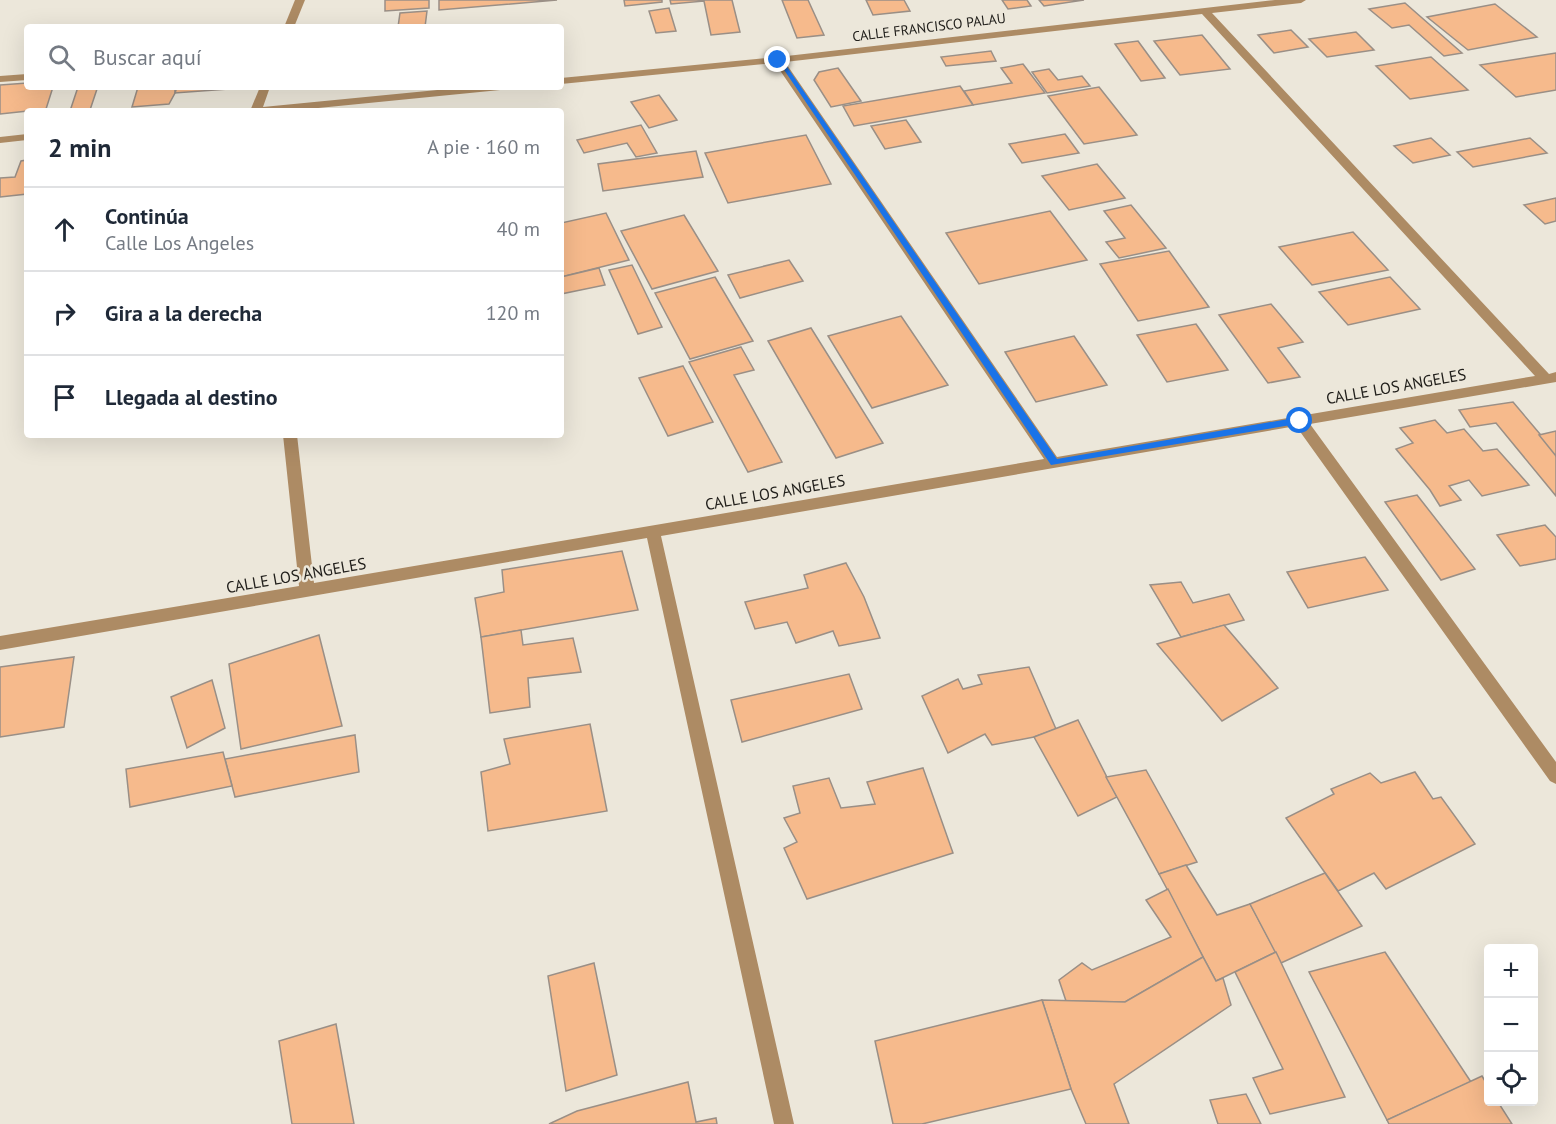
<!DOCTYPE html>
<html lang="es">
<head>
<meta charset="utf-8">
<style>
	body { margin:0; font-family:"PT Sans",sans-serif; background:#f2f2f3; color:#1f2937 }
	.controls { position:absolute; right:18px; bottom:18px; display:grid; overflow:hidden; border-radius:6px; box-shadow:0 6px 24px #0002 }
	.controls button { width:54px; height:54px; display:grid; place-items:center; padding:0; border:0; border-bottom:2px solid #e0e1e3; background:#fff; color:#1f2937; font:30px sans-serif }
	.stop { position:absolute; width:18px; height:18px; margin:-14px; border:4px solid #1a73e8; border-radius:50%; background:#fff }
	.stop.end { background:#1a73e8; border-color:#fff; box-shadow:0 2px 6px #0008 }
	.list { margin:0; padding:0; list-style:none }
	h2 { display:flex; justify-content:space-between; align-items:center; height:78px; margin:0; padding:0 24px; font-size:26px }
	h2 small { font-size:20px; font-weight:400; color:#747a83 }
	.list li { display:grid; grid-template-columns:39px 1fr auto; gap:18px; align-items:center; box-sizing:border-box; height:84px; padding:0 24px; border-top:2px solid #e0e1e3 }
	.list b { display:block; font-size:22px; white-space:nowrap }
	.list p { margin:0; font-size:20px; white-space:nowrap; color:#747a83 }
	.list em { font-size:20px; font-style:normal; color:#747a83 }
	.icon { flex:none; width:33px; height:33px; fill:none; stroke:currentColor; stroke-width:2; stroke-linecap:round; stroke-linejoin:round }
	.map { position:relative; flex:none; width:1556px; height:1124px; overflow:hidden }
	.search { position:absolute; background:#fff; box-shadow:0 6px 24px #0002; left:24px; top:24px; width:540px; height:66px; display:flex; align-items:center; gap:15px; box-sizing:border-box; padding:0 21px; border-radius:6px; color:#747a83; font-size:22px }
	.panel { position:absolute; background:#fff; box-shadow:0 6px 24px #0002; left:24px; top:108px; width:540px; height:330px; border-radius:6px }
	.map>svg:first-child { display:block }
	.building { fill:#f6ba8c; stroke:#9a8f86; stroke-width:1.5 }
	.lines { fill:none; stroke-linecap:round; stroke-linejoin:round }
	.minor { fill:#ad8b64; fill-rule:evenodd }
	.route { fill:#1a73e8 }
	.labels { text-anchor:middle; dominant-baseline:central; stroke-width:5; stroke-linejoin:round; paint-order:stroke }
	.far-street-label { font-size:14px; fill:#22201c; stroke:#ece7da }
	.street-label { font-size:16px; fill:#22201c; stroke:#ece7da }
</style>
</head>
<body>
<div class="map">
<svg width="1556" height="1124" viewBox="0 0 1556 1124">
	<rect width="100%" height="100%" fill="#ece7da"/>
	<g class="building">
		<path d="M385 0H429V8L385 11Z"/>
		<path d="M439 0H557L439 10Z"/>
		<path d="M624 0H662V2L625 6Z"/>
		<path d="M670 0H732L740 32 711 35 704 1 671 4Z"/>
		<path d="M782 0H808L824 35 797 38Z"/>
		<path d="M866 0H904L910 11 873 15Z"/>
		<path d="M1002 0H1027L1031 6 1008 9Z"/>
		<path d="M1039 0H1084L1044 6Z"/>
		<path d="M1405 3 1462 53 1444 56 1409 25 1392 28 1369 9Z"/>
		<path d="M1495 4 1537 37 1468 50 1427 17Z"/>
		<path d="M669 8 676 31 656 33 649 11Z"/>
		<path d="M427 11 425 27H398L400 13Z"/>
		<path d="M1291 30 1308 47 1274 53 1258 35Z"/>
		<path d="M1356 32 1374 50 1327 57 1309 39Z"/>
		<path d="M1202 35 1230 69 1180 75 1154 41Z"/>
		<path d="M1138 41 1165 78 1141 81 1115 44Z"/>
		<path d="M991 51 996 61 946 66 941 57Z"/>
		<path d="M1556 53V90L1516 97 1480 65Z"/>
		<path d="M1431 57 1468 90 1410 99 1376 66Z"/>
		<path d="M1023 64 1045 93 973 105 964 91 1012 83 1001 68Z"/>
		<path d="M838 68 861 101 831 107 814 80 819 72Z"/>
		<path d="M1049 69 1058 80 1082 76 1090 86 1047 93 1032 72Z"/>
		<path d="M27 83V87H53L46 109 0 114V85Z"/>
		<path d="M960 86 973 105 854 126 843 106Z"/>
		<path d="M78 87H131L97 89 90 110 70 111Z"/>
		<path d="M138 87H175V93L169 104 132 107Z"/>
		<path d="M177 87H228V89L175 93Z"/>
		<path d="M1099 87 1137 135 1084 144 1048 96Z"/>
		<path d="M659 95 677 120 649 128 631 102Z"/>
		<path d="M906 120 921 142 885 149 871 126Z"/>
		<path d="M641 125 657 153 636 157 627 143 584 153 577 140Z"/>
		<path d="M1065 134 1079 153 1022 163 1009 144Z"/>
		<path d="M806 135 831 184 728 203 705 153Z"/>
		<path d="M1431 138 1450 155 1413 163 1394 146Z"/>
		<path d="M1530 138 1547 153 1473 167 1457 152Z"/>
		<path d="M696 151 703 177 603 191 598 164Z"/>
		<path d="M27 160V194L0 197V178L15 177 21 161Z"/>
		<path d="M1097 164 1125 198 1069 210 1042 176Z"/>
		<path d="M1556 198V221L1545 224 1524 205Z"/>
		<path d="M1131 205 1166 248 1119 258 1106 242 1125 238 1104 211Z"/>
		<path d="M1050 211 1087 260 979 284 946 233Z"/>
		<path d="M606 213 629 260 561 277V223Z"/>
		<path d="M684 215 718 271 652 289 621 231Z"/>
		<path d="M1353 232 1388 270 1312 285 1279 247Z"/>
		<path d="M1169 251 1209 307 1138 321 1100 264Z"/>
		<path d="M789 260 803 281 740 298 728 275Z"/>
		<path d="M632 265 662 327 638 334 609 270Z"/>
		<path d="M599 268 605 285 561 294V277Z"/>
		<path d="M715 277 753 341 690 359 655 293Z"/>
		<path d="M1390 277 1420 309 1348 325 1319 292Z"/>
		<path d="M1271 304 1303 342 1278 348 1300 377 1268 383 1219 315Z"/>
		<path d="M901 316 948 385 872 408 828 336Z"/>
		<path d="M1196 324 1228 370 1167 382 1137 335Z"/>
		<path d="M811 328 883 443 836 458 768 341Z"/>
		<path d="M1074 336 1107 385 1036 402 1005 352Z"/>
		<path d="M741 347 754 370 734 375 782 462 748 472 689 362Z"/>
		<path d="M683 366 713 422 668 436 639 378Z"/>
		<path d="M1513 402 1556 453V496L1496 423 1470 427 1459 410Z"/>
		<path d="M1435 420 1447 433 1464 429 1483 451 1497 449 1529 485 1482 496 1469 480 1449 486 1461 500 1440 506 1430 490 1396 449 1413 443 1400 428Z"/>
		<path d="M1556 431V456L1539 435Z"/>
		<path d="M1417 495 1475 569 1441 580 1385 502Z"/>
		<path d="M1545 525 1556 537V559L1520 566 1497 535Z"/>
		<path d="M622 551 638 610 481 637 475 598 504 592 502 570Z"/>
		<path d="M1365 557 1388 590 1308 608 1287 572Z"/>
		<path d="M846 563 864 597 880 638 839 646 833 631 796 643 787 622 755 629 745 602 808 588 804 575Z"/>
		<path d="M1181 582 1193 603 1229 594 1244 620 1181 637 1150 585Z"/>
		<path d="M1224 625 1278 688 1222 721 1157 644Z"/>
		<path d="M521 630 523 645 573 638 581 672 528 678 530 707 490 713 481 637Z"/>
		<path d="M319 635 342 726 241 749 229 664Z"/>
		<path d="M74 657 64 727 0 737V667Z"/>
		<path d="M1029 667 1056 729 1034 737 992 745 985 734 948 753 922 696 958 679 963 689 982 684 978 675Z"/>
		<path d="M849 674 862 709 742 742 731 700Z"/>
		<path d="M212 680 225 728 187 748 171 697Z"/>
		<path d="M1078 720 1117 797 1078 816 1034 737Z"/>
		<path d="M590 724 607 811 488 831 481 772 510 764 504 739Z"/>
		<path d="M355 735 359 772 235 797 225 759Z"/>
		<path d="M223 752 232 786 130 807 126 769Z"/>
		<path d="M923 768 953 853 807 899 784 848 797 842 784 818 800 813 793 786 829 778 841 808 875 804 867 782Z"/>
		<path d="M1146 770 1197 862 1159 874 1106 777Z"/>
		<path d="M1415 772 1433 799 1441 797 1475 844 1386 889 1374 873 1338 891 1286 818 1334 794 1331 789 1370 773 1381 783Z"/>
		<path d="M1186 865 1217 915 1250 904 1276 952 1216 981 1159 874Z"/>
		<path d="M1325 873 1362 926 1281 963 1250 904Z"/>
		<path d="M1168 889 1203 957 1125 1002 1066 1001 1059 980 1082 963 1092 970 1171 937 1146 900Z"/>
		<path d="M1276 952 1345 1097 1270 1114 1253 1078 1283 1069 1235 972Z"/>
		<path d="M1385 952 1471 1082 1387 1120 1309 972Z"/>
		<path d="M1203 957 1216 981 1223 978 1231 1005 1114 1084 1129 1124H1086L1071 1089 1042 1000 1125 1002Z"/>
		<path d="M594 963 617 1075 566 1091 548 976Z"/>
		<path d="M1042 1000 1071 1089 922 1124H893L875 1041Z"/>
		<path d="M336 1024 354 1124H292L279 1041Z"/>
		<path d="M1482 1076 1488 1086V1102H1498L1512 1124H1389L1387 1120Z"/>
		<path d="M688 1082 696 1122 716 1118 717 1124H549L577 1111Z"/>
		<path d="M1246 1094 1261 1124H1218L1210 1100Z"/>
	</g>
	<g class="lines">
		<g class="minor">
			<path d="M295 0H305L294 27H284Z"/>
			<path d="M1275 0H1306L1301 3 1212 13 1549 374 1556 372V382L1310 424 1556 762V784L1550 781 1296 426 661 536 794 1124H774L647 538 0 650V636L299 586 283 435H297L314 583 1044 459 775 63 561 84V78L778 57ZM1202 14 1535 376 1057 457 785 62Z"/>
			<path d="M27 74V80L0 82V76Z"/>
			<path d="M260 87H270L263 107 468 87H505L500 90 288 111H250Z"/>
			<path d="M27 134V140L0 143V137Z"/>
		</g>
	</g>
	<path class="route" d="M776 58H781L1057 459 1300 417 1303 418V423L1051 465Z"/>
	<g class="labels">
		<g class="far-street-label">
			<text transform="translate(929 27) rotate(-7)">CALLE FRANCISCO PALAU</text>
		</g>
		<g class="street-label">
			<text transform="translate(1396 386) rotate(-10)">CALLE LOS ANGELES</text>
			<text transform="translate(775 492) rotate(-10)">CALLE LOS ANGELES</text>
			<text transform="translate(296 575) rotate(-10)">CALLE LOS ANGELES</text>
		</g>
	</g>
</svg>
<div class="controls">
<button>+</button>
<button>−</button>
<button><svg class="icon" aria-label="locate" viewBox="0 0 24 24"><circle cx="12" cy="12" r="6"/><path d="M12 2v4M12 18v4M2 12h4M18 12h4"/></svg></button>
</div>
<div class="stop" style="left:1300px;top:421px"></div>
<div class="stop end" style="left:778px;top:60px"></div>
<div class="search"><svg class="icon" aria-label="search" viewBox="0 0 24 24"><circle cx="10" cy="10" r="6"/><path d="M15 15l6 6"/></svg>Buscar aquí</div>
<section class="panel">
<h2>2 min<small>A pie · 160 m</small></h2>
<ul class="list">
<li><svg class="icon" aria-label="ahead" viewBox="0 0 24 24"><path d="M12 20V5M6 11l6-6 6 6"/></svg><div><b>Continúa</b><p>Calle Los Angeles</p></div><em>40 m</em></li>
<li><svg class="icon" aria-label="right" viewBox="0 0 24 24"><path d="M7 20v-9h11M14 6l5 5-5 5"/></svg><div><b>Gira a la derecha</b></div><em>120 m</em></li>
<li><svg class="icon" aria-label="arrive" viewBox="0 0 24 24"><path d="M6 21V4h12l-3 4 3 4H6"/></svg><div><b>Llegada al destino</b></div></li>
</ul>
</section>
</div>
</body>
</html>
